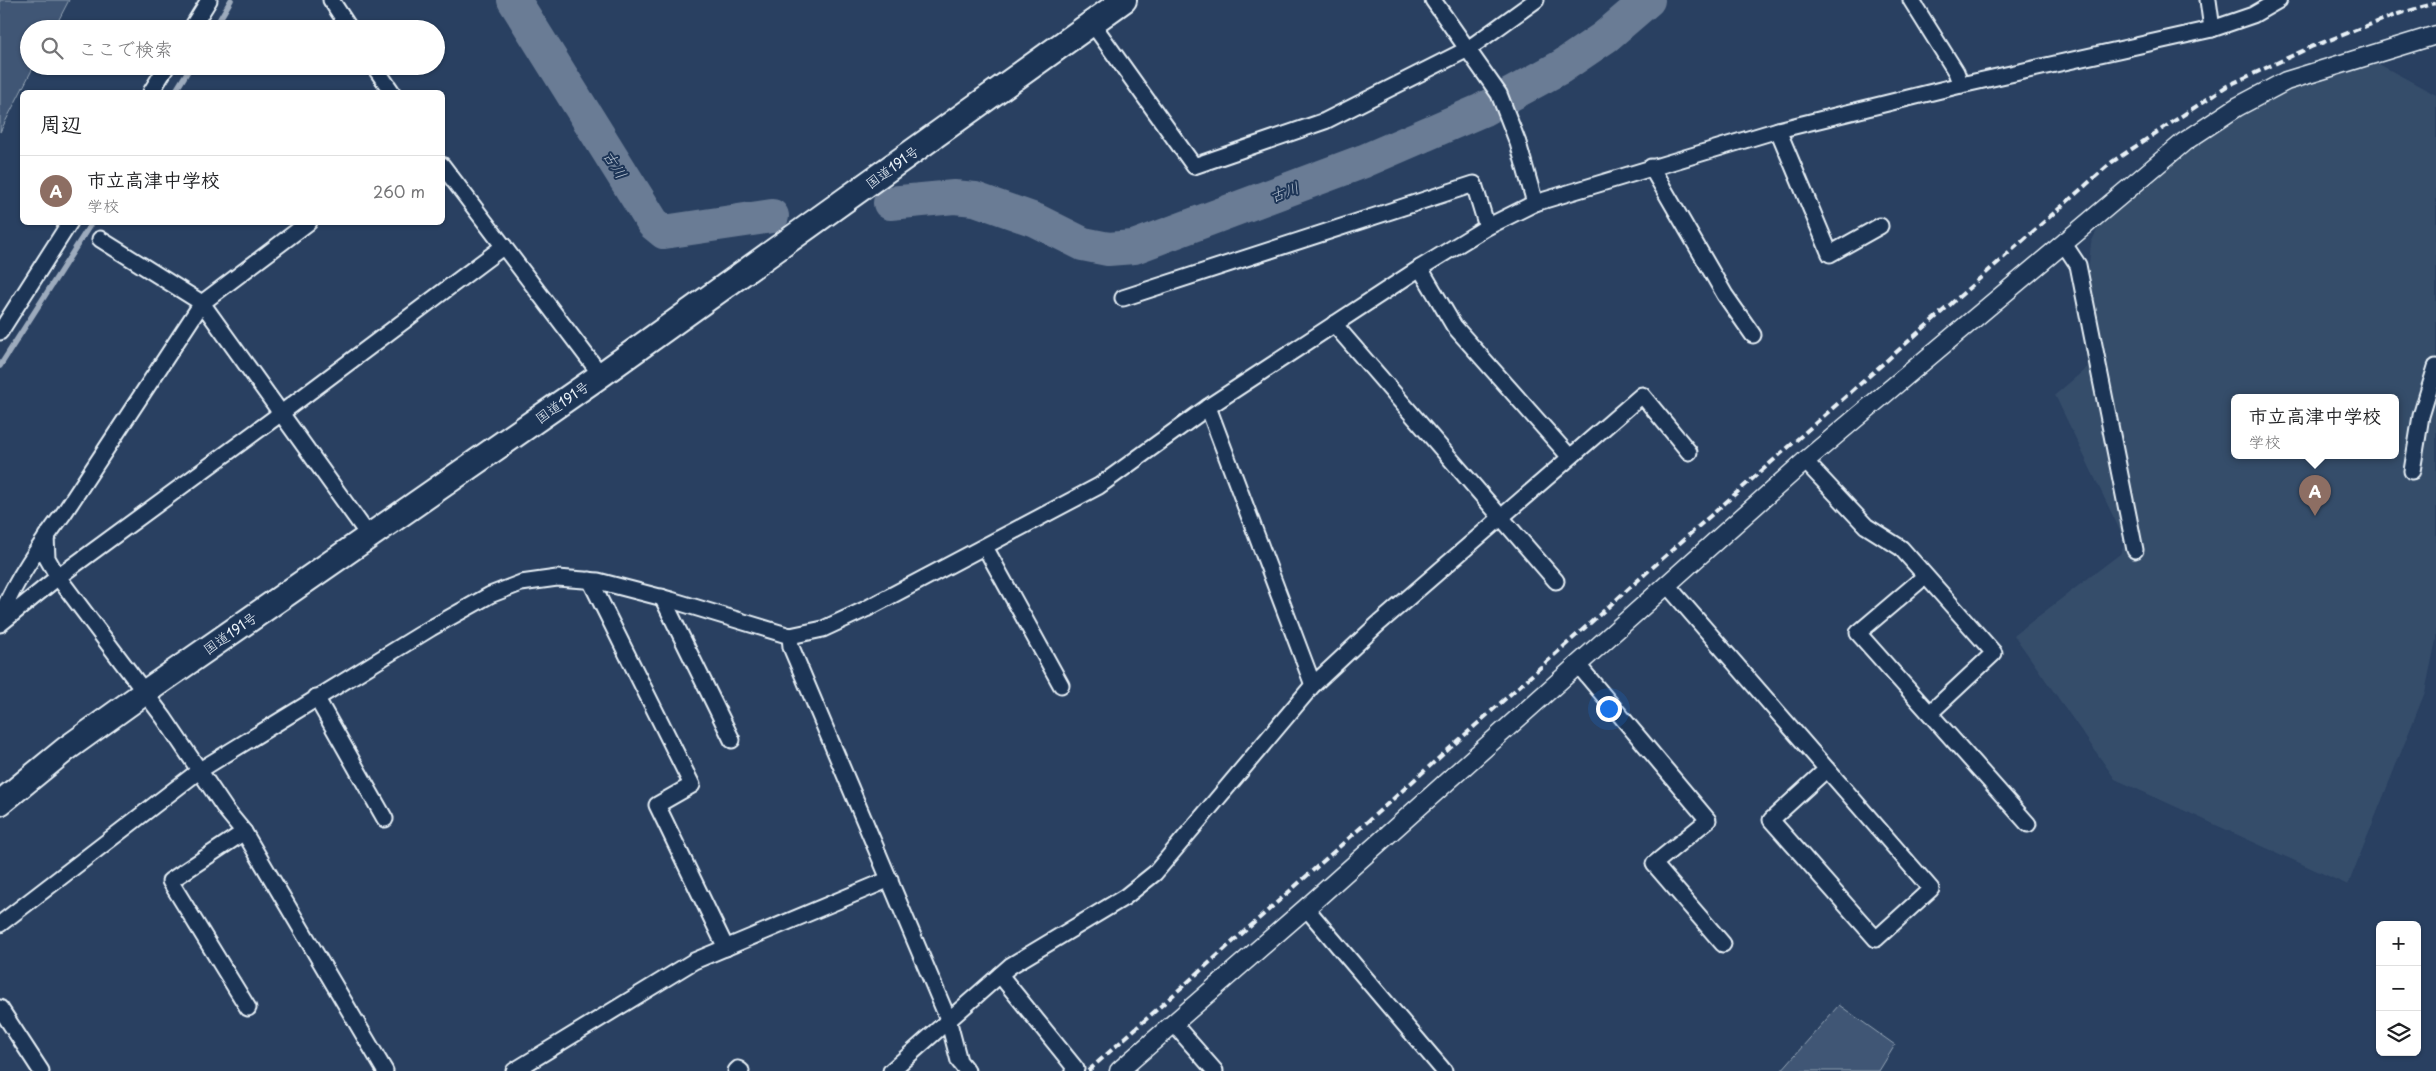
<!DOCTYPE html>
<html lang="ja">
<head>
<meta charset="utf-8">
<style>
	body { margin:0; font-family:"Playpen Sans","Klee One",sans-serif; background:#f6f6f6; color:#202124 }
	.controls { position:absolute; right:15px; bottom:15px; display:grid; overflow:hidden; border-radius:8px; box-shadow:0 1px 4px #0004 }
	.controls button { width:45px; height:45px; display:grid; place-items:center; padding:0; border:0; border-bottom:1px solid #e0e0e0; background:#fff; color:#202124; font:25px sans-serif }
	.you { position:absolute; left:1608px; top:708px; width:18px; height:18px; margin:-12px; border:4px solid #fff; border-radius:50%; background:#1a73e8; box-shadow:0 0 0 8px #1a73e833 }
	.badge { display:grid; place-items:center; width:32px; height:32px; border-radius:50%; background:#0b8043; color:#fff; font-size:16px; font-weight:700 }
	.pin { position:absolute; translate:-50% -41px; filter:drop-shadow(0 1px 2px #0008) }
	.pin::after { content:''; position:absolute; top:26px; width:18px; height:15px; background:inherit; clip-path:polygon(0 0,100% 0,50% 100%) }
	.popup { position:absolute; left:2231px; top:394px; width:168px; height:65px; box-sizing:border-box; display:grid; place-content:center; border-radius:8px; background:#fff; filter:drop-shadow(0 1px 4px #0005); font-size:16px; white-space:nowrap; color:#757577 }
	.popup b { font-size:19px; color:#202124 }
	.popup::after { content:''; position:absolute; left:50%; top:100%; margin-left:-10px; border:10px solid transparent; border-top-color:#fff }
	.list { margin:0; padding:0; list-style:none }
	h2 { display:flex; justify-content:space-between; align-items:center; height:65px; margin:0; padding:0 20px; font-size:21px }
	h2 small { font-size:16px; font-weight:400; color:#757577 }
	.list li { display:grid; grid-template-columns:32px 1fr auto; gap:15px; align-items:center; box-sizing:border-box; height:70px; padding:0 20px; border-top:1px solid #e0e0e0 }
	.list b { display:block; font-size:19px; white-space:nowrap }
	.list p { margin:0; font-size:16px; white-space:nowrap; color:#757577 }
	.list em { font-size:16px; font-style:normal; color:#757577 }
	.icon { flex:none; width:28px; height:28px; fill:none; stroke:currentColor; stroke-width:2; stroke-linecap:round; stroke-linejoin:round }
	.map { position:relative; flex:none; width:2436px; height:1071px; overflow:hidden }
	.search { position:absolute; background:#fff; box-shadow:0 1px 4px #0004; left:20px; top:20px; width:425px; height:55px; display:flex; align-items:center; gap:12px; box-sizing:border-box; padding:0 18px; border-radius:28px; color:#757577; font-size:19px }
	.panel { position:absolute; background:#fff; box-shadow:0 1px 4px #0004; left:20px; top:90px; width:425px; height:135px; border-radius:8px }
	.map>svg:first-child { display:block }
	.built { fill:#364d6b; fill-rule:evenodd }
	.green { fill:#415774; stroke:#94a4b6 }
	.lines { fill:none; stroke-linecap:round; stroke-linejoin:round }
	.stream { stroke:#9dabbd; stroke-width:5.5 }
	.river { stroke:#6b7c95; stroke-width:34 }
	.minor-casing { stroke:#e8f1f8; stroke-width:19 }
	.tertiary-casing { stroke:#e8f1f8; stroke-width:21 }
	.trunk-casing { stroke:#e8f1f8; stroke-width:28 }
	.minor { stroke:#1d3557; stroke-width:15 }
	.tertiary { stroke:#1d3557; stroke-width:18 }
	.trunk { stroke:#1d3557; stroke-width:24 }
	.rail { stroke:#e8f1f8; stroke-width:4; stroke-dasharray:8 4; stroke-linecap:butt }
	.labels { text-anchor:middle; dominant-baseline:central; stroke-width:4; stroke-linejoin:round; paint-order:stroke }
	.street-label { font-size:14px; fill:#e8f1f8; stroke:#1d3557 }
	.water-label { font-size:15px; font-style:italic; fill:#b6c2d0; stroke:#1d3557 }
</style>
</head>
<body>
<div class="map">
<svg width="2436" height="1071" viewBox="0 0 2436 1071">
	<rect width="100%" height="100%" fill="#294061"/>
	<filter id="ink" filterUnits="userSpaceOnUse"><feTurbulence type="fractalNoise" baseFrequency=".02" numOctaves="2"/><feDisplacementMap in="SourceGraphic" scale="10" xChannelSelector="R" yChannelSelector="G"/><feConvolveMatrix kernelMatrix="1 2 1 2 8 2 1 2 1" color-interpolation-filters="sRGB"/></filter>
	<g filter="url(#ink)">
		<path class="built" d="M2375 62 2436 95V640L2425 692 2348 885 2115 779 2014 635 2120 554 2126 543 2055 395 2089 366 2107 359 2088 275 2091 243 2098 228 2197 141 2242 111 2291 89ZM2235 397H2395V455H2235Z"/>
		<g class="green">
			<path d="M0 0H69L54 29H29V66H34L0 132Z"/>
			<path d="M1839 1005 1895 1045 1879 1071H1781Z"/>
		</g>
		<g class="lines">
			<g class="stream">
				<path d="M214 29 231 0"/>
				<path d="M175 92 191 66"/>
				<path d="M0 366 92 222"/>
			</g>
			<g class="river">
				<path d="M514 0 653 223 664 232 772 216"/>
				<path d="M890 203 954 197 975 199 1035 220 1083 244 1108 249 1134 247 1364 161 1482 110 1561 67 1605 37 1648 0"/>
			</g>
			<g class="minor-casing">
				<g id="minor">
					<path d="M331 0 350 29"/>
					<path d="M1433 0 1499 94 1518 143 1535 203"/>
					<path d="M1911 0 1956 72 1961 85"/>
					<path d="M2208 0 2212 29"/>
					<path d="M1092 23 1194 166 1325 121 1468 49 1536 0"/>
					<path d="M191 29 209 0"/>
					<path d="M374 66 392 92"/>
					<path d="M151 92 167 66"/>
					<path d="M1778 130 1830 254 1880 226"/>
					<path d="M442 165 601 375"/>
					<path d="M1651 167 1725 295 1753 335"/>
					<path d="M100 239 202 303 369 536"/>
					<path d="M2064 244 2078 265 2135 550"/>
					<path d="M1420 268 1454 326 1569 456"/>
					<path d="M1123 298 1474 184 1487 227"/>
					<path d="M1334 324 1556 581"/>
					<path d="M0 332 70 222"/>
					<path d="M1208 407 1313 685"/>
					<path d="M1805 461 1866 526 1901 548 1994 653 1930 713"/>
					<path d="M2412 471 2421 416 2436 367"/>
					<path d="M46 536 47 558 58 577 164 718 226 810 244 832 385 1071"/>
					<path d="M985 547 1061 685"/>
					<path d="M1924 577 1858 633 2028 824"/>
					<path d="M590 580 692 785 657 805 726 948"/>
					<path d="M1667 585 1931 889 1876 939 1771 820 1827 769"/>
					<path d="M662 597 732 740"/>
					<path d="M0 618C15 580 40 545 64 513L202 303 309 222"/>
					<path d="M0 624 58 577 280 414 504 246"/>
					<path d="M790 636 791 647 948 1019 959 1061 967 1071"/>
					<path d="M1578 665 1708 820 1654 864 1723 944"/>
					<path d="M316 697 385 819"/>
					<path d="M244 832 170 881 248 1008"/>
					<path d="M1306 908 1444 1071"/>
					<path d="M0 924 200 770 431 628 490 595 521 583 557 578 598 581 671 600 790 636 823 629 866 609 1099 486 1208 407 1420 268 1487 227 1535 203 1778 130 1961 85 2212 29 2253 15 2279 0"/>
					<path d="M1000 975 1076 1069 1073 1071"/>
					<path d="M0 1008 41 1071"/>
					<path d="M1173 1023 1215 1071"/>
					<path d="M514 1071 694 961 890 879"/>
					<path d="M736 1071 738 1069 741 1071"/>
					<path d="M891 1071 1010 966 1125 897 1155 873 1313 685 1377 625 1642 395 1689 452"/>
				</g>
			</g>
			<g class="tertiary-casing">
				<path id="tertiary" d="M1119 1071 1306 908 1805 461 2184 142 2237 107 2286 81 2436 35"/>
			</g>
			<g class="trunk-casing">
				<path id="trunk" d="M0 803 66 749 144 693 601 375 1124 0"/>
			</g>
			<use href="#minor" class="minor"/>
			<use href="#tertiary" class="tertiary"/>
			<use href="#trunk" class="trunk"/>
			<path class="rail" d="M1088 1071 1700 525 2112 162 2227 86 2311 47 2398 14 2436 3"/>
		</g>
	</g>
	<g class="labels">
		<g class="street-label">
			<text transform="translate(892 167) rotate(-36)">国道191号</text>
			<text transform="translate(562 402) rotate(-35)">国道191号</text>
			<text transform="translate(230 633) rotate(-35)">国道191号</text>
		</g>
		<g class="water-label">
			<text transform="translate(616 164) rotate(58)">古川</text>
			<text transform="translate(1284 191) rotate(-20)">古川</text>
		</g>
	</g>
</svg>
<div class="controls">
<button>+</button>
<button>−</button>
<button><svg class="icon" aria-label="layers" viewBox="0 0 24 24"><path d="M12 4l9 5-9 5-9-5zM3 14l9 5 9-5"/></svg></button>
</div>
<div class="you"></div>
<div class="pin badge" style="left:2315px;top:516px;background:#8d6e63">A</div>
<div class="popup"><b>市立高津中学校</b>学校</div>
<div class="search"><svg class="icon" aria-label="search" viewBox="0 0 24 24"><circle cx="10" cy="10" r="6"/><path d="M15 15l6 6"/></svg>ここで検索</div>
<section class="panel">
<h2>周辺<small></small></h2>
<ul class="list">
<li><span class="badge" style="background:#8d6e63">A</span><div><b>市立高津中学校</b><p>学校</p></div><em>260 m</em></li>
</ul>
</section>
</div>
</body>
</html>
